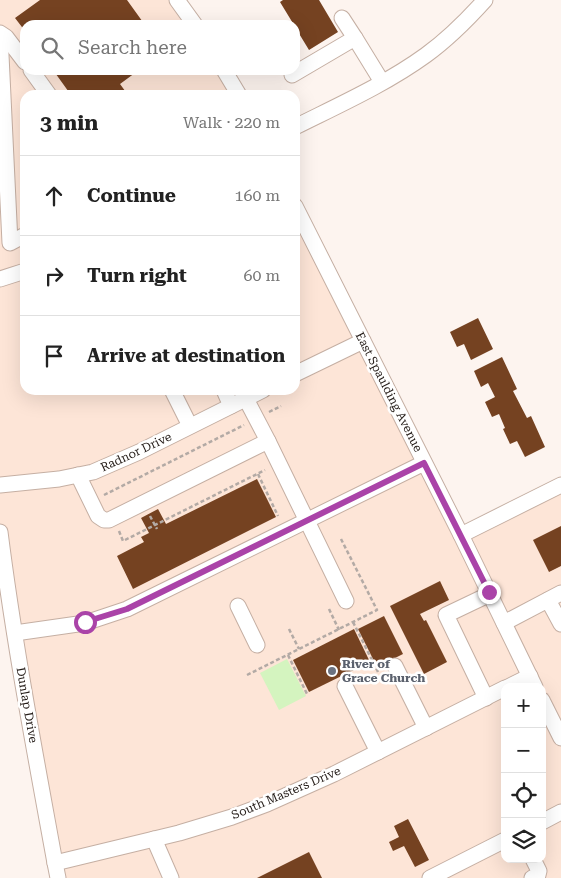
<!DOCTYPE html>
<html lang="en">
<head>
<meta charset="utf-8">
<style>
	body { margin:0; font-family:"Roboto Serif",serif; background:#f2f2f2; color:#222 }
	.controls { position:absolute; right:15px; bottom:15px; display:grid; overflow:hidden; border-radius:10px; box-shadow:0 5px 20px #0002 }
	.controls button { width:45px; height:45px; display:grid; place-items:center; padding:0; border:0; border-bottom:1px solid #e0e0e0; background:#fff; color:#222; font:25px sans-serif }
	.stop { position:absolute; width:15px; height:15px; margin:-11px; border:4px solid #aa43a8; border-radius:50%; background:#fff }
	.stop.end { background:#aa43a8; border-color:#fff; box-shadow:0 1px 5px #0008 }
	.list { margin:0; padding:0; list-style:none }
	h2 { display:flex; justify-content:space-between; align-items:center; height:65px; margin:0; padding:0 20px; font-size:21px }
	h2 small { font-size:16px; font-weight:400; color:#767676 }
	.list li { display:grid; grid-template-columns:32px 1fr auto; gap:15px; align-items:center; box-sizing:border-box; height:80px; padding:0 20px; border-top:1px solid #e0e0e0 }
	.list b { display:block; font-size:19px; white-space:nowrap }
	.list em { font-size:16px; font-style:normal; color:#767676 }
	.icon { flex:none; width:28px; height:28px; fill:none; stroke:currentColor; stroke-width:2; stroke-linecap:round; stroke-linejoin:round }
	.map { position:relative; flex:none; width:561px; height:878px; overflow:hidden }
	.search { position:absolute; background:#fff; box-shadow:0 5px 20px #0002; left:20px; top:20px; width:280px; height:55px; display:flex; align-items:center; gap:12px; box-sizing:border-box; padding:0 18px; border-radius:15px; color:#767676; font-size:19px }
	.panel { position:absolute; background:#fff; box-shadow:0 5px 20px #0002; left:20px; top:90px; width:280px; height:305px; border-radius:15px }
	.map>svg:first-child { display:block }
	.built { fill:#fde5d7; fill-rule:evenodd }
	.green { fill:#d4f4bf }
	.building { fill:#754221 }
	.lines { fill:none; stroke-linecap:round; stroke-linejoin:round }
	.minor-casing { stroke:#c5afa3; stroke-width:17 }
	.path { stroke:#b3aaa5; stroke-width:2.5; stroke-dasharray:4 2.5; stroke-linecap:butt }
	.minor { stroke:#fff; stroke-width:15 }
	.route { stroke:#aa43a8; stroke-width:6 }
	.worship-dot { fill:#6b7280; stroke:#fff; stroke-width:2 }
	.labels { text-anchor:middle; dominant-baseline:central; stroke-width:5; stroke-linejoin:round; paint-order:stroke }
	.street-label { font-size:12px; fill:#231b17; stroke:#fff }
	.worship-label { font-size:12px; font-weight:bold; fill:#5b616d; stroke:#fff; text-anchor:start }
</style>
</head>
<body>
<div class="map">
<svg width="561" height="878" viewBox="0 0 561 878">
	<rect width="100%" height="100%" fill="#fdf4ef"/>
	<path class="built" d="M0 0H177L195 25H25V70H224L239 95H25V390H295V206L461 535 561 485V878H58L0 532ZM505 687H542V859H505Z"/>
	<path class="green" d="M287 659 306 696 279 710 260 673Z"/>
	<g class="building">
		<path d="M40 0H127L145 25H25V31L15 18Z"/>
		<path d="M283 0H319L338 32 309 50 295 27V25H294L280 2Z"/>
		<path d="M53 70H139L120 84 128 95H71Z"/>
		<path d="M478 318 493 349 471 360 464 344 457 347 450 332Z"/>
		<path d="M502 357 517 389 513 391 527 418 531 416 545 447 525 457 517 441 510 444 503 429 505 428 499 414 492 417 485 402 495 397 488 383 481 387 474 371Z"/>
		<path d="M257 479 276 517 133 589 117 556 144 542 141 537 149 533 141 518 158 509 166 524Z"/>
		<path d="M561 526V566L549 572 533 540Z"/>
		<path d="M440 581 449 600 420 614 424 621 426 620 447 662 424 674 390 606Z"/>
		<path d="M384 616 403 654 377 667 358 629Z"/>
		<path d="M354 629 370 662 309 692 293 660Z"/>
		<path d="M408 819 429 860 415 867 404 846 393 851 389 842 399 837 394 826Z"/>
		<path d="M309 852 322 878H257Z"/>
	</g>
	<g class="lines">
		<g class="minor-casing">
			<g id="minor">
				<path d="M177 0 195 25"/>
				<path d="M342 18 355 38"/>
				<path d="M0 33 6 37 25 62"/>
				<path d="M0 34 10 243 25 235"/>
				<path d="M31 70 49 95"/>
				<path d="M224 70 239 95"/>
				<path d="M292 75 355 38 382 82"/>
				<path d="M295 127C339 105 386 84 426 55 448 39 467 20 485 0"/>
				<path d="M295 206 461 535 535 687"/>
				<path d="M0 279 25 271"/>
				<path d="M295 374 363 341"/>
				<path d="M172 390 190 426"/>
				<path d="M224 390 231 406"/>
				<path d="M246 399 268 441"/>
				<path d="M78 475 98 516 104 520H109L268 441 346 601"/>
				<path d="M0 485 59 479 93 472 139 452 263 390"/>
				<path d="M0 532C14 643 35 753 55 863L58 878"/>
				<path d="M461 535 561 485"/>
				<path d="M548 600 561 624"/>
				<path d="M238 606 257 645"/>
				<path d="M504 623 561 593"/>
				<path d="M15 633 85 623 127 609 424 463"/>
				<path d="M395 666 426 728"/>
				<path d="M345 686 378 752"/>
				<path d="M508 687 530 676"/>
				<path d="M486 698 446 615 490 594"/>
				<path d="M542 700 561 738"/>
				<path d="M542 822 561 812"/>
				<path d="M154 839 171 878"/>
				<path d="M55 863 179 833 232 817 267 804 334 774 505 688"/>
				<path d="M430 878 505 840"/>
				<path d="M532 878 538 875 539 871 533 859"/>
			</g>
		</g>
		<g class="path">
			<path d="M269 412 281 406"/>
			<path d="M258 474 278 516"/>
			<path d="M104 495 244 425"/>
			<path d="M150 516 157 529"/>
			<path d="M119 531 123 541 265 470"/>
			<path d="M329 609 339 630"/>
			<path d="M353 622 378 672"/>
			<path d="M289 629 299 649"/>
			<path d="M288 655 307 694"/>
			<path d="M247 675 377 610 340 537"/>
		</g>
		<use href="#minor" class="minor"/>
	</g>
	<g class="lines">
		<path class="route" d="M85 622 127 609 424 463 489 592"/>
	</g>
	<circle class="worship-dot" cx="332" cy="671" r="5"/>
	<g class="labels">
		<g class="street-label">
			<text transform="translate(389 392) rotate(63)">East Spaulding Avenue</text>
			<text transform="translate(136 452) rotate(-25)">Radnor Drive</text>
			<text transform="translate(27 705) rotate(80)">Dunlap Drive</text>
			<text transform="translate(286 793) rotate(-23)">South Masters Drive</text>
		</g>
		<g class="worship-label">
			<text x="342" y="664">River of<tspan x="342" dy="14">Grace Church</tspan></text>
		</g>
	</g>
</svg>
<div class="controls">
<button>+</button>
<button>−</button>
<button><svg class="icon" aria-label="locate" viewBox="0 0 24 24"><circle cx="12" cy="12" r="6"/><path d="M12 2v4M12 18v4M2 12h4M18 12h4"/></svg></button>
<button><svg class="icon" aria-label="layers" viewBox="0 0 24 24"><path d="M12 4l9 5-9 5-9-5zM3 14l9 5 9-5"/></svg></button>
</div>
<div class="stop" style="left:85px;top:622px"></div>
<div class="stop end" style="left:489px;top:592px"></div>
<div class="search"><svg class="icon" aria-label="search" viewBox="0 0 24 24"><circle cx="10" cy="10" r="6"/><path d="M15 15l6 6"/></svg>Search here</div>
<section class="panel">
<h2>3 min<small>Walk · 220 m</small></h2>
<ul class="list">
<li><svg class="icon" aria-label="ahead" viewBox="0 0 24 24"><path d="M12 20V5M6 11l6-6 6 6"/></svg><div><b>Continue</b></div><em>160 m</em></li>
<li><svg class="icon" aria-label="right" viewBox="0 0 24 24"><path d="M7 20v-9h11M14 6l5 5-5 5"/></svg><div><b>Turn right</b></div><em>60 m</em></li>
<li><svg class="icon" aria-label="arrive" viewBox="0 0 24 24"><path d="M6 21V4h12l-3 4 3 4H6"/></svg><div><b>Arrive at destination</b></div></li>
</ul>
</section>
</div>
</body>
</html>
